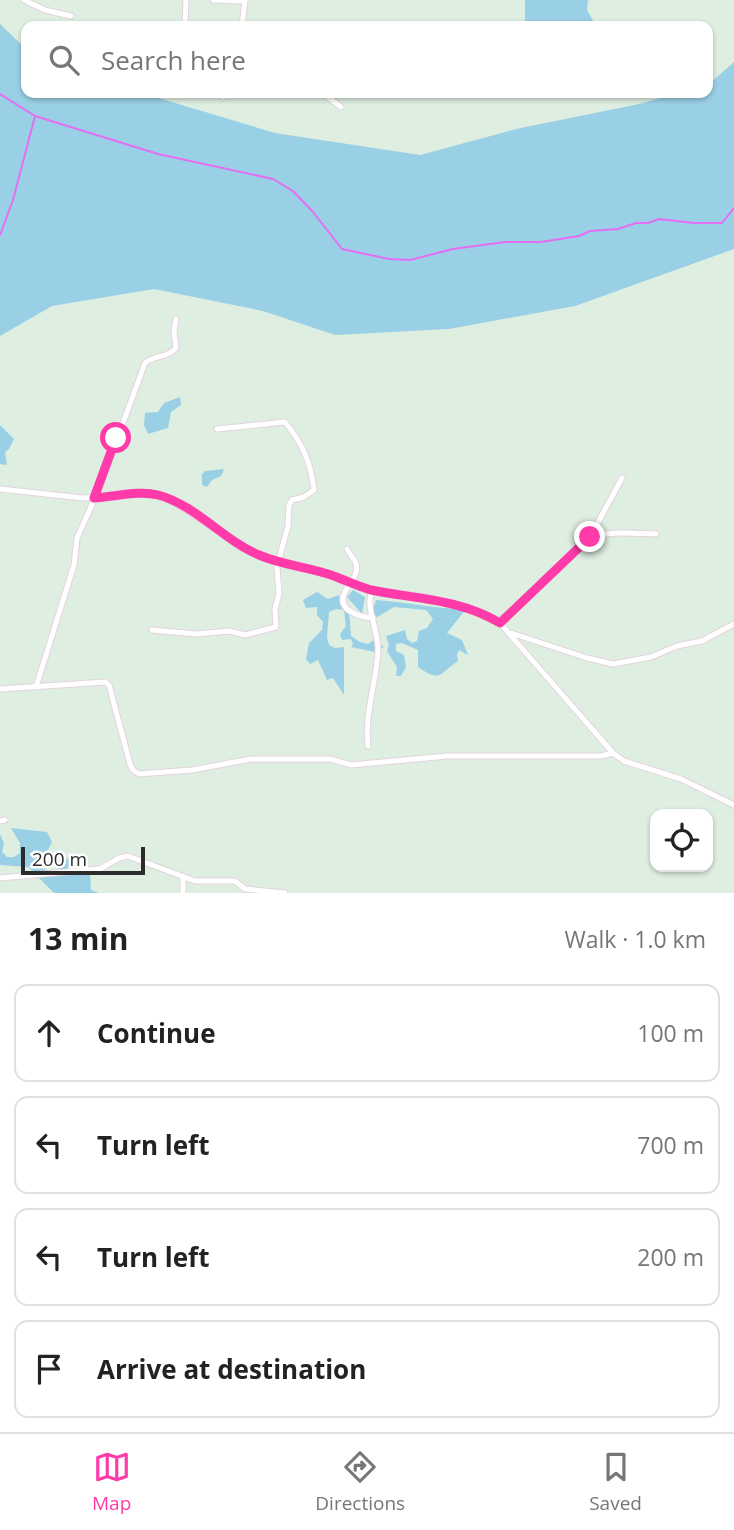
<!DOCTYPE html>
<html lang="en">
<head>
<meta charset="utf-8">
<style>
	body { margin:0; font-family:"Open Sans",sans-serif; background:#f6f6f6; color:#222 }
	.controls { position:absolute; right:21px; bottom:21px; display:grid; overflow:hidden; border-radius:14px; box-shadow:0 2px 5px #0004 }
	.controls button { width:63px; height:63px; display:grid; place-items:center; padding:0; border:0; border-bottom:2px solid #e0e0e0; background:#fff; color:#222; font:35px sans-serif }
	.scale { position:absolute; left:21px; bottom:18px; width:124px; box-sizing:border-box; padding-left:7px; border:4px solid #2c2c2c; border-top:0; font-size:19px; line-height:24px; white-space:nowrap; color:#2c2c2c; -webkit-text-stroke:5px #fff; paint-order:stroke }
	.stop { position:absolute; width:21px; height:21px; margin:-16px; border:5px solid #ff3aa9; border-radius:50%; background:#fff }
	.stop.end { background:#ff3aa9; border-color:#fff; box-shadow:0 2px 7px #0008 }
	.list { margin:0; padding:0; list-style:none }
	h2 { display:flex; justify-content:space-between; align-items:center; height:91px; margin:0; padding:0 28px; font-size:30px }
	h2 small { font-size:23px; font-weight:400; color:#767676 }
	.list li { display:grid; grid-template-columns:46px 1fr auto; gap:21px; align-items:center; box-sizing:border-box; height:98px; margin:0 14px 14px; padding:0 14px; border:2px solid #e0e0e0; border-radius:14px }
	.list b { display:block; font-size:26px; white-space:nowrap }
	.list em { font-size:23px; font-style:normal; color:#767676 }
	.icon { flex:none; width:38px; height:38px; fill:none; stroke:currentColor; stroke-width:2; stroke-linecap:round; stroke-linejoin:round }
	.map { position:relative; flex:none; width:734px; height:893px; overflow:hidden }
	.search { position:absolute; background:#fff; box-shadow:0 2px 5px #0004; left:21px; right:21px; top:21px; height:77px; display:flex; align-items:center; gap:18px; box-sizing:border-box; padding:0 24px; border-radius:14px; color:#767676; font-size:26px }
	.sheet { height:539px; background:#fff }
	nav { display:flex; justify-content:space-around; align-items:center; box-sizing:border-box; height:98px; border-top:2px solid #e0e0e0; background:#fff; font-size:19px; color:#767676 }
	nav a { display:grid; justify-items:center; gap:4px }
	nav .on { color:#ff3aa9 }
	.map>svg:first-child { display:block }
	.green { fill:#99d0e6 }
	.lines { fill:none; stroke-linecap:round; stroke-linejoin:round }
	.stream { stroke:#e46ef2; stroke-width:2 }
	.minor-casing { stroke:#e5d3dd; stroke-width:7 }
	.minor { stroke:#fff; stroke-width:5 }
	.route { stroke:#ff3aa9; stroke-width:9 }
</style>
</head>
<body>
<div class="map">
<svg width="734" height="893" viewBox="0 0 734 893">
	<rect width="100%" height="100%" fill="#deeee1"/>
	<g class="green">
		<path d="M525 0H588L587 10 596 26H525Z"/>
		<path d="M0 24 26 49V93H142L275 133 420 155 516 129 639 104 679 93H708V85L734 62V249L575 306 449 329 335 335 263 311 154 289 52 306 0 336Z"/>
		<path d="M180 397 181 405 171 412 168 428 148 434 144 425 145 413 158 412 164 403Z"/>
		<path d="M0 425 14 439 9 449 5 452 7 465 0 464Z"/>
		<path d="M224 469 221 476 212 480 207 487 202 485V474L205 471Z"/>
		<path d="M353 590 365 597 362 614 347 597Z"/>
		<path d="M317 592 328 599 339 595 340 601 349 612 351 636 360 642 368 644 374 640 384 647 375 652 351 647 353 644 351 639 342 640 340 634 346 626 344 610 336 609 329 612 327 637 329 645 335 648 344 647V695L333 678 327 680 318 660 310 664 306 659 309 643 322 630 323 622 317 615V607L306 608 303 600Z"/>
		<path d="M376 600C407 602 435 609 466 609L447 633 462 640 468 655 459 650 457 654 458 661C438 674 442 683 418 667V650L402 643 396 644V651L404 655 406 667 401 676H396L397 667 387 651 389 645 386 636 405 630 407 639 412 643 417 641 419 631 427 628 433 619 426 610 394 607 374 619 373 609Z"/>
		<path d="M11 828 47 832 52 842 41 865 47 871 58 870 54 861 65 857 70 860 81 858 90 874 91 890 99 893H54L28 867 0 865V834L4 843 2 852 7 857H14L20 853V843Z"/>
	</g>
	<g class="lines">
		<g class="stream">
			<path d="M0 94 35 116 158 154 273 179 293 191 313 212 342 249 389 259 410 260 453 249 505 242H541L579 236 590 231 618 229 636 223H648L659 219 694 223H722L734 208"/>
			<path d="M0 235 13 200 35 116"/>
		</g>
		<g class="minor-casing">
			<g id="minor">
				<path d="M24 0 45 10 71 16"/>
				<path d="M213 0 245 1"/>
				<path d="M185 26 186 0"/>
				<path d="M242 26 245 0"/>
				<path d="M323 93 341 107"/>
				<path d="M223 97 227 93"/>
				<path d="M0 489 83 498 135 494 159 495 177 504 241 546 262 556 331 575 363 588 431 598 469 608 500 623 613 753 624 761 681 779 734 805"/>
				<path d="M590 537 622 478"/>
				<path d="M347 549C349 553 354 559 356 563 359 577 348 583 344 594 337 611 361 617 373 618"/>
				<path d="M500 623 590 537C613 531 632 533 656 534"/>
				<path d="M152 630 197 634 229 631 245 635 276 627 275 609 279 594 277 567 288 526 289 505 292 500 304 497 314 490C311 462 302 443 285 422L217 429"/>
				<path d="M511 633 587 658 613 664 651 657 677 646 702 641 734 624"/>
				<path d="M36 687 74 565 77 538 98 491 145 363C154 355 168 358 176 348L174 331 176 319"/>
				<path d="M0 689 105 682 109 685 130 764 133 770 139 774 192 770 251 759H330L351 765 447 756H601L613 753"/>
				<path d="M368 746C364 713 377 682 378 649 378 629 365 608 372 590"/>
				<path d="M0 821 5 820"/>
				<path d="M0 878 100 869 119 858 128 856 195 881H235L245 889 285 893"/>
				<path d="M183 893V878"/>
			</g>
		</g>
		<use href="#minor" class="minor"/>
	</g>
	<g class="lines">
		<path class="route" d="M116 438 94 498C114 497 139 490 158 495 196 505 223 540 259 555 282 565 308 567 331 575 345 580 357 586 371 590 416 599 460 599 500 623L590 537"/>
	</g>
</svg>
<div class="controls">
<button><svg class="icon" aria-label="locate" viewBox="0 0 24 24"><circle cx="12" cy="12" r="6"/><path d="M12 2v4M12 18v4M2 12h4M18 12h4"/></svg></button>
</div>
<div class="scale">200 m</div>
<div class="stop" style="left:116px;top:438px"></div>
<div class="stop end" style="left:590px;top:537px"></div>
<div class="search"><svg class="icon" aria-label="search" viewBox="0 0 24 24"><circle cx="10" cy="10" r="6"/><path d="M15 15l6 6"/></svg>Search here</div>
</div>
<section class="sheet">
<h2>13 min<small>Walk · 1.0 km</small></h2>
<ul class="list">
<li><svg class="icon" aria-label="ahead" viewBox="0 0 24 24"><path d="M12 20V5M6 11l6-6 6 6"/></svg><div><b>Continue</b></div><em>100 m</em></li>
<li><svg class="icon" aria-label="left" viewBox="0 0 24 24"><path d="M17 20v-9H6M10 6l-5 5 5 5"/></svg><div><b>Turn left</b></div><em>700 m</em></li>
<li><svg class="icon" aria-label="left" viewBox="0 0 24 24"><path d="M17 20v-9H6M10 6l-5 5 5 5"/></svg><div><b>Turn left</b></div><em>200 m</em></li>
<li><svg class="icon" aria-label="arrive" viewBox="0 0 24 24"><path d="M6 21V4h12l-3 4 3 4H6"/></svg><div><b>Arrive at destination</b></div></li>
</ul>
</section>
<nav>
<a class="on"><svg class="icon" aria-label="map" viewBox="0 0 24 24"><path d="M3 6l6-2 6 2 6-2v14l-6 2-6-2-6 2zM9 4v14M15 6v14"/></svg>Map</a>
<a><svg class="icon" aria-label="directions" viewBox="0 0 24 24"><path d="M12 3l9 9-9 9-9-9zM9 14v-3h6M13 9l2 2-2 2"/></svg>Directions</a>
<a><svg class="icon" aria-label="saved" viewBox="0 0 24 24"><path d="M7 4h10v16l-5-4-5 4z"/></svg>Saved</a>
</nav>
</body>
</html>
